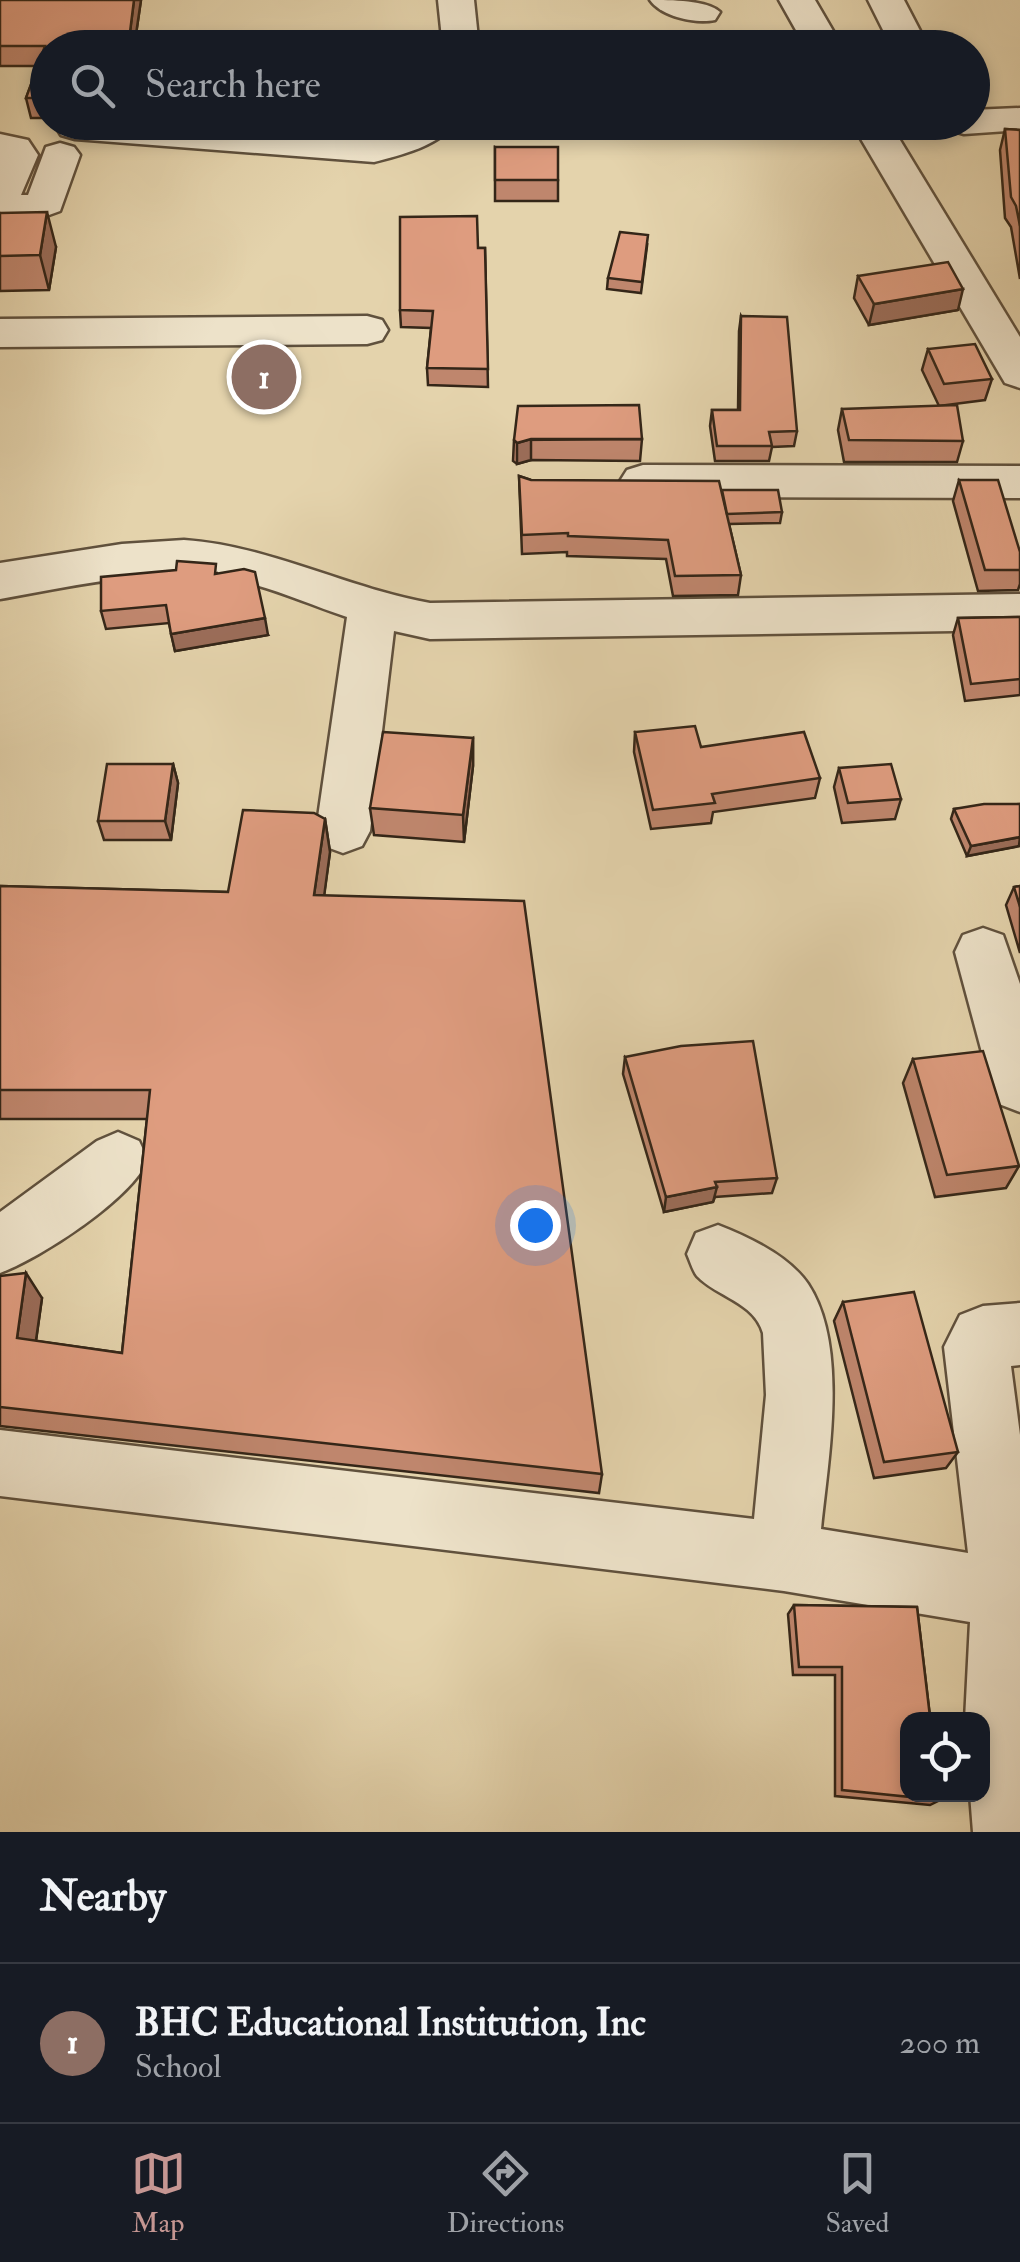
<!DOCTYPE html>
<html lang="en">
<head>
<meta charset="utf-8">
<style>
	body { margin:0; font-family:"IM FELL Double Pica",serif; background:#20242c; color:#f1f3f6 }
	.controls { position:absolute; right:30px; bottom:30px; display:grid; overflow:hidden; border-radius:20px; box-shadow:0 5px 15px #0003 }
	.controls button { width:90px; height:90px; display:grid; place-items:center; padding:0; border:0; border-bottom:2px solid #363941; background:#171b24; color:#f1f3f6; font:50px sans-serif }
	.you { position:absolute; left:535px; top:1225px; width:35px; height:35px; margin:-25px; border:8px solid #fff; border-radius:50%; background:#1a73e8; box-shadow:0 0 0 15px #1a73e833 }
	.badge { display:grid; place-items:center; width:65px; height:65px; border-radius:50%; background:#c59692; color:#fff; font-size:32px; font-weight:700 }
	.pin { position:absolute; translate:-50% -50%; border:5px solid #fff; box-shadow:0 2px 10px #0006 }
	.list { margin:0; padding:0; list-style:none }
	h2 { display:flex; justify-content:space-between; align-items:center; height:130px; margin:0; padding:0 40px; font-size:42px }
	h2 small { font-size:32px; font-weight:400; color:#9ea1a6 }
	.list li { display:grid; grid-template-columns:65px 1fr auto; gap:30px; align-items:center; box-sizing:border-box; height:160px; padding:0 40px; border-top:2px solid #363941 }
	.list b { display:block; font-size:38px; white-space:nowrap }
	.list p { margin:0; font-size:32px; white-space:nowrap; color:#9ea1a6 }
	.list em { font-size:32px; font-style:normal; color:#9ea1a6 }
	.icon { flex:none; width:55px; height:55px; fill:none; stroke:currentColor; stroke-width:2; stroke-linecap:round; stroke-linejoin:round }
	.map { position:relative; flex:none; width:1020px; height:1832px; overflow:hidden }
	.search { position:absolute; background:#171b24; box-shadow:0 5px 15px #0003; left:30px; right:30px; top:30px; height:110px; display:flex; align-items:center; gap:25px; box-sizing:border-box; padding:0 35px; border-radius:55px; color:#9ea1a6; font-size:38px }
	.sheet { height:290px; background:#171b24 }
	nav { display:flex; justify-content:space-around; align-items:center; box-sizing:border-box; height:140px; border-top:2px solid #363941; background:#171b24; font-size:28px; color:#9ea1a6 }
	nav a { display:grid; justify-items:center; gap:5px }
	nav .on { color:#c59692 }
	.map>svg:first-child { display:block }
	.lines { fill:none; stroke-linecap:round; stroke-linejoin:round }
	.minor-casing { stroke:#60513d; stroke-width:5 }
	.minor { fill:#ede2c9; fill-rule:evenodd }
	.wall { fill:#bf866d; stroke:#342618; stroke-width:2.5 }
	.shaded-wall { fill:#9b6d59; stroke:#342618; stroke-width:2.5 }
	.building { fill:#de9c7f; stroke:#342618; stroke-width:2.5 }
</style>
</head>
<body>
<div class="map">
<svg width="1020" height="1832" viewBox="0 0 1020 1832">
	<rect width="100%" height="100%" fill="#e4d3ac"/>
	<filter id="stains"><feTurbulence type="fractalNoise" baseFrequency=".002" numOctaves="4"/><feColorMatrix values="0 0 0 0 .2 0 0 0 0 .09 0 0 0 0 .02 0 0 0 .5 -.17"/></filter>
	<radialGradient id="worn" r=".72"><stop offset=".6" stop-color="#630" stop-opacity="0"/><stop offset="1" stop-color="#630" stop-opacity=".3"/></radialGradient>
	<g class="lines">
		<g class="minor-casing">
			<g id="minor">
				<path d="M438 0H474L479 48H443Z"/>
				<path d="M650 0C671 0 707 0 720 12L715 20C696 24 662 17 650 0Z"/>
				<path d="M779 0H815L843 48H806Z"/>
				<path d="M868 0H904L929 48H892Z"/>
				<path d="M1020 108V130L964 134 950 130 945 122H972V110Z"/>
				<path d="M59 122H167L373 138 408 122H456C439 146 401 155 374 162L75 139 61 135 56 127Z"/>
				<path d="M851 122H889L1020 337V388L1005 383Z"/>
				<path d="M0 134 28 140 38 155 21 195H28L46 147 60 143 74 147 80 155 60 211 38 219H0Z"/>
				<path d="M367 316 382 320 388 330 382 340 367 344 0 347V319Z"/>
				<path d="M643 465 1020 466V498L643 497 627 492 620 481 627 470Z"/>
				<path d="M184 540C270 546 346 588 430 603L1020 594V630L430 639 394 631 370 831 362 846 343 853 324 846 316 831 347 617C313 606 279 590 244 582 163 564 80 585 0 599V563L122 544Z"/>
				<path d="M983 928 1003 935 1020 984V1112L999 1104 991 1086 955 952 963 935Z"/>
				<path d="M118 1132 139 1141 148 1160C130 1200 42 1257 0 1273V1212L97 1141Z"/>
				<path d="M718 1225C749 1237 789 1256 808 1284 849 1346 828 1459 821 1529L968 1553 944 1347 960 1315 983 1306 1020 1303V1365L1011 1366 1020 1435V1832H973L970 1794H982V1720H965L970 1622 784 1591 0 1496V1430L754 1519 766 1395 763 1333C754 1302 717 1297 697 1276 693 1271 690 1261 687 1254L696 1233Z"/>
			</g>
		</g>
		<use href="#minor" class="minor"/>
	</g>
	<g class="wall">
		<path d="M0 0H141L134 48H48V118H31L26 98 38 66H0Z"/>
		<path d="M1005 129 1020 130V279L1011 227 1005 218 1000 150Z"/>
		<path d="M495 147 558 180V201H495Z"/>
		<path d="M0 213 56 247 49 290 0 291Z"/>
		<path d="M647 246 641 293 607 289 608 278Z"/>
		<path d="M478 248H485L488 387 428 385 427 368 431 328 401 327 400 310Z"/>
		<path d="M858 276 958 310 869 325 854 298Z"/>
		<path d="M741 316 797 431 794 446 772 447 769 461H715L710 426 712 410H738L739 331Z"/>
		<path d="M928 349 992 379 985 400 939 406 922 370Z"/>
		<path d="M842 409 963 441 957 462H844L838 430Z"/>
		<path d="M642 439 640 461 531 460 517 464 513 461 514 440Z"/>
		<path d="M519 476 531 480 722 492 782 512 780 523 729 524 741 575 738 595 673 596 666 559 567 556V552L522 554Z"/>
		<path d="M959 480 1020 552V584L1018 590 978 591 953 501Z"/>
		<path d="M217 573 268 635 175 651 169 623 106 629 101 611Z"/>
		<path d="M1020 617V695L965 701 953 635 958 618Z"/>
		<path d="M635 732 701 747 820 778 815 798 713 812 711 823 651 829 634 752Z"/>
		<path d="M473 738V766L464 842 374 835 370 808Z"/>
		<path d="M173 764 178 783 171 840H104L98 821Z"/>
		<path d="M839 768 901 799 895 819 842 823 834 787Z"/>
		<path d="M1020 804V846L967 856 951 819 954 809Z"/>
		<path d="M325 819 330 852 324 895 602 1474 599 1493 0 1426V1276L42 1298 36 1341 122 1353 147 1119H0V886L228 892Z"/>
		<path d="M1020 886V953L1006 905 1014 887Z"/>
		<path d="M625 1057 777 1178 772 1193 715 1197 713 1202 664 1212 623 1074Z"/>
		<path d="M913 1059 1019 1166 1006 1188 935 1197 903 1083Z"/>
		<path d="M843 1302 958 1452 946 1468 874 1478 834 1321Z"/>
		<path d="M794 1605 917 1607 940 1800 930 1805 835 1796V1675H793L788 1614Z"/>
	</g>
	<g class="shaded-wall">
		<path d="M134 0H141L134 48H128Z"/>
		<path d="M47 212 56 247 49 290 40 255Z"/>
		<path d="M963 289 958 310 869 325 874 304Z"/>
		<path d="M531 439V460L517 464V443Z"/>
		<path d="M265 618 268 635 175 651 171 634Z"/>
		<path d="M473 738V766L464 842 463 815Z"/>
		<path d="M173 764 178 783 171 840 165 821Z"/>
		<path d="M325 819 330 852 320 927 314 895Z"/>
		<path d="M1020 837 1019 846 967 856 971 846Z"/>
		<path d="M717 1187 713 1202 664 1212 666 1197Z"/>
		<path d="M26 1273 42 1298 33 1361 17 1338Z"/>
	</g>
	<g class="building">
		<path d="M0 0H134L128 48H48V98H26L45 46H0Z"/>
		<path d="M1005 129 1020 130V226L1016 206 1011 197Z"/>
		<rect x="495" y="147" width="63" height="33"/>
		<path d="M47 212 40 255 0 256V213Z"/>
		<path d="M477 216 478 248H485L488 369 427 368 433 311 400 310V217Z"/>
		<path d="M620 232 648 235 642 282 608 278Z"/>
		<path d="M948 262 963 289 874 304 858 276Z"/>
		<path d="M741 316 787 317 797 431 769 432 772 446H717L712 410H740Z"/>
		<path d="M975 344 992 379 944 384 928 349Z"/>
		<path d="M639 405 642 439H531L517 443 514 440 518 406Z"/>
		<path d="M957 405 963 441 849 440 842 409Z"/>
		<path d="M519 476 531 480 719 481 741 575 675 576 668 540 568 536V533L522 535Z"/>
		<path d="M959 480H998L1020 552V570H985Z"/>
		<path d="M722 490H778L782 512 727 514Z"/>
		<path d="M177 561 216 564 215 574 244 569 255 572 265 618 171 634 166 605 101 611V577L176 570Z"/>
		<path d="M1020 617V679L971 684 958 618Z"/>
		<path d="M695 726 701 747 804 732 820 778 712 794 715 803 653 810 635 732Z"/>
		<path d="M383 732 473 738 463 815 370 808Z"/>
		<path d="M107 764H173L165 821H98Z"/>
		<path d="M891 764 901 799 848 803 839 768Z"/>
		<path d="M984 804H1020V837L971 846 954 809Z"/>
		<path d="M243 810 314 813 325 819 314 895 524 901 602 1474 0 1407V1276L26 1273 17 1338 122 1353 150 1090H0V886L228 892Z"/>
		<path d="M1020 886V907L1014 887Z"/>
		<path d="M753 1041 777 1178 715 1182 717 1187 666 1197 625 1057 681 1046Z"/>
		<path d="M983 1051 1019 1166 947 1175 913 1059Z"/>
		<path d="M914 1292 958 1452 884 1462 843 1302Z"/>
		<path d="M794 1605 917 1607 930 1717H937V1720H908V1794H939L940 1800 842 1790V1667H799Z"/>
	</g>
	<rect width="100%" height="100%" filter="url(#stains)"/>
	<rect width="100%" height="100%" fill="url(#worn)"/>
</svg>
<div class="controls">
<button><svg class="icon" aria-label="locate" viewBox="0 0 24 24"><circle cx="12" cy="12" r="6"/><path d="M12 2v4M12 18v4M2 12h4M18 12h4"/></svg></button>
</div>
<div class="you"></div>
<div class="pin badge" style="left:264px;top:377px;background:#8d6e63">1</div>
<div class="search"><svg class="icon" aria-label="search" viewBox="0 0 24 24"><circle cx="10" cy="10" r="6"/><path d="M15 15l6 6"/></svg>Search here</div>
</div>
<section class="sheet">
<h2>Nearby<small></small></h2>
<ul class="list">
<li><span class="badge" style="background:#8d6e63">1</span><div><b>BHC Educational Institution, Inc</b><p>School</p></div><em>200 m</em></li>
</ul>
</section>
<nav>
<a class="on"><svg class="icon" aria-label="map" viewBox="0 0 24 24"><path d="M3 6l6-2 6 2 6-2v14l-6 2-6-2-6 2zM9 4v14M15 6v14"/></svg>Map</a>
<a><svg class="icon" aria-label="directions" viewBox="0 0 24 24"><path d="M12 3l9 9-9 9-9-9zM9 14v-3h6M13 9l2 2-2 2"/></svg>Directions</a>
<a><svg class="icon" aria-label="saved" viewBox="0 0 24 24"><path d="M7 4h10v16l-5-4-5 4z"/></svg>Saved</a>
</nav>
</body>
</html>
